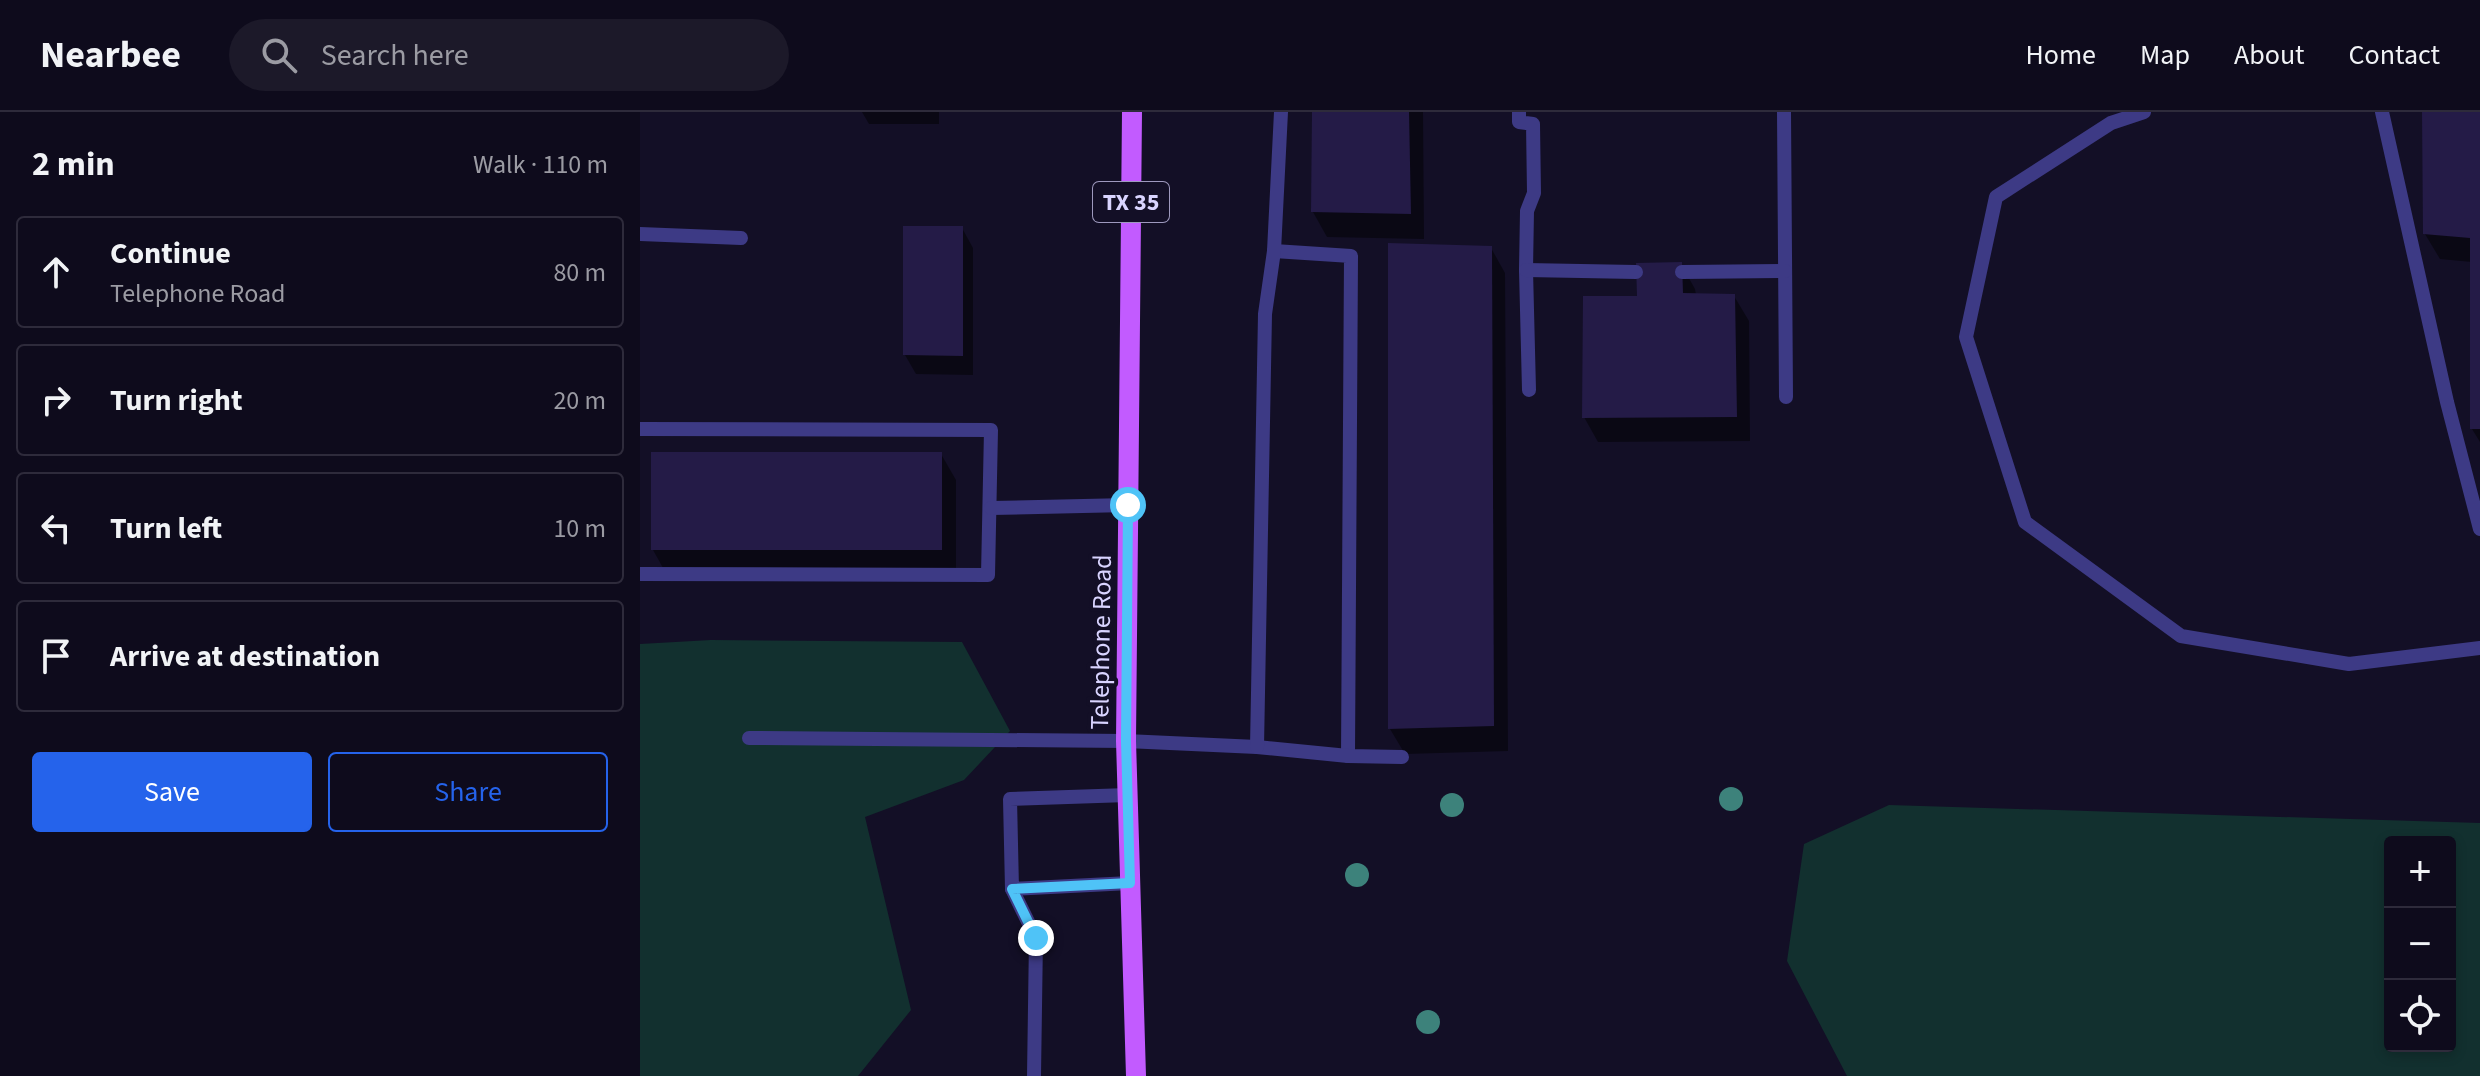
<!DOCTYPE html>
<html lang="en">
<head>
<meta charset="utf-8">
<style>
	body { margin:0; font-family:"Source Sans 3",sans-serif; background:#1c1929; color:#f1f3f6 }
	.controls { position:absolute; right:24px; bottom:24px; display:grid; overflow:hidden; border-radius:8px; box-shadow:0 4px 12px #0003 }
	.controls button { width:72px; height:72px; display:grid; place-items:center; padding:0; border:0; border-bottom:2px solid #2e2b3b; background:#0e0b1c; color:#f1f3f6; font:40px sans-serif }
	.stop { position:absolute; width:24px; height:24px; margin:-18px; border:6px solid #4fc3f7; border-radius:50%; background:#fff }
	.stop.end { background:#4fc3f7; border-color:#fff; box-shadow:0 2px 8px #0008 }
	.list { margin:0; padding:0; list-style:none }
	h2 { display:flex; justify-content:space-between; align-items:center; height:104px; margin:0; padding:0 32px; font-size:34px }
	h2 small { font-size:26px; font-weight:400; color:#9b9ba3 }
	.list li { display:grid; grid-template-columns:52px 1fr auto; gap:24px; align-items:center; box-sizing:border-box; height:112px; margin:0 16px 16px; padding:0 16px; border:2px solid #2e2b3b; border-radius:8px }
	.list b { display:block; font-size:30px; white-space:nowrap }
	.list p { margin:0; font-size:26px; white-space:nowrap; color:#9b9ba3 }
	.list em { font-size:26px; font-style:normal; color:#9b9ba3 }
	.actions { display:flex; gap:16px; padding:24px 32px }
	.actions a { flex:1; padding:18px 0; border:2px solid #2563eb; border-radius:8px; text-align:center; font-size:28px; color:#2563eb }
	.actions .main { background:#2563eb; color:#fff }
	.icon { flex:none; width:44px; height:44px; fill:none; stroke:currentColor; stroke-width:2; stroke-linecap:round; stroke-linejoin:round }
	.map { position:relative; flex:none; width:1840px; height:964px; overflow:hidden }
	header { display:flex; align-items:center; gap:48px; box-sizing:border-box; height:112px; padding:0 40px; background:#0e0b1c; border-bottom:2px solid #2e2b3b }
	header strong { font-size:38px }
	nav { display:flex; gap:44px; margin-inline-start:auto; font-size:28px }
	.search { width:560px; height:72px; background:#1c1929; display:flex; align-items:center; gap:20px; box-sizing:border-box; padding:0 28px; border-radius:44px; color:#9b9ba3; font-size:30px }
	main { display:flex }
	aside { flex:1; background:#0e0b1c }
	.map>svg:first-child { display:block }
	.green { fill:#12302f; fill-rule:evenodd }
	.shadow { fill:#0007 }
	.building { fill:#241b47 }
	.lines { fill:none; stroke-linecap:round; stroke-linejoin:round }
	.lane { stroke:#3d3a85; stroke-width:14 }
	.primary { stroke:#c25bff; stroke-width:20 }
	.tree { fill:#3d827b }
	.route { stroke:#4fc3f7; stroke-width:10 }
	.labels { text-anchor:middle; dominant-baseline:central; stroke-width:8; stroke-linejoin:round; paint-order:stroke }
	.shield { fill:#130f26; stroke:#9e99be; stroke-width:2 }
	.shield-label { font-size:24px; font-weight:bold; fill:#d9d4ff }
	.street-label { font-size:26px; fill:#d9d4ff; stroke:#130f26 }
</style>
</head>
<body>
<header>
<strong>Nearbee</strong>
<div class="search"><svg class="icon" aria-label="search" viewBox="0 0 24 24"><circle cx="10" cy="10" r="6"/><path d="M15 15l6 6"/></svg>Search here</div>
<nav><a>Home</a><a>Map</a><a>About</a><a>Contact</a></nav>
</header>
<main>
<aside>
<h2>2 min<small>Walk · 110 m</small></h2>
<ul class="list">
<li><svg class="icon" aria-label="ahead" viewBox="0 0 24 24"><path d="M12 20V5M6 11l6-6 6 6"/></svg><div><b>Continue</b><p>Telephone Road</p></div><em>80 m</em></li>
<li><svg class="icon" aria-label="right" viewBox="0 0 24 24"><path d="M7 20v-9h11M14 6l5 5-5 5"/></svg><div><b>Turn right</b></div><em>20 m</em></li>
<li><svg class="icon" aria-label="left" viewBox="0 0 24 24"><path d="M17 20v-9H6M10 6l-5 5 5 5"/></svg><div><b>Turn left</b></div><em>10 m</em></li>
<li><svg class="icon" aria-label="arrive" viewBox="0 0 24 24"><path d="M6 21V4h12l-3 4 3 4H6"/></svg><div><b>Arrive at destination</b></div></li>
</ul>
<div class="actions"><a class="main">Save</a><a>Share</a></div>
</aside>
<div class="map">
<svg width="1840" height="964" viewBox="0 0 1840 964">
	<rect width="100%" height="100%" fill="#130f26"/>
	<g class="green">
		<path d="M71 528 322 530 370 619 324 668 225 705 271 898 218 964H0V532Z"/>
		<path d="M1249 693 1840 711V964H1207L1147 849 1164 732ZM1810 730V934H1750V730Z"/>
	</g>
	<g class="shadow">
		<path d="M222 0H299V12H229Z"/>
		<path d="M674 0H783L784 127 687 125 673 100Z"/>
		<path d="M1784 0H1840V330L1832 317V150L1800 147 1785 122Z"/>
		<path d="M322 116 333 136V263L276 262 265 243Z"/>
		<path d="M851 136 865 161 868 639 765 642 750 617Z"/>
		<path d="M1041 152 1055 177 1056 183 1094 184 1109 209 1110 329 958 330 944 305 1000 186Z"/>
		<path d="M301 342 316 368V463H27L13 438Z"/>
	</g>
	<g class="building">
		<path d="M672 0H769L771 102 671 100Z"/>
		<path d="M1782 0H1840V317H1830V126L1783 122Z"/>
		<path d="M263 114H323V244L263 243Z"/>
		<path d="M748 131 852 134 854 614 748 617Z"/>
		<path d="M1042 150 1043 181 1095 182 1097 305 942 306 943 184H997L996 151Z"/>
		<rect x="11" y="340" width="291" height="98"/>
	</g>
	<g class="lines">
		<g class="lane">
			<path d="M879 0V10L893 12 894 81 887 99 886 158 889 278"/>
			<path d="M1144 0 1146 285"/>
			<path d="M1504 0 1471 11 1356 85 1326 225 1385 410 1541 524 1709 552 1840 536"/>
			<path d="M1742 0 1807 290 1840 417"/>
			<path d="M0 122 101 126"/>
			<path d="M634 139 711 144 708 644"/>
			<path d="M886 158 996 160"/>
			<path d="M1042 160 1145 159"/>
			<path d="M0 317 351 318 348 463 0 462"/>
			<path d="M351 396 488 393"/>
			<path d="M109 626 486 629 617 635 708 644 762 645"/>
			<path d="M617 635 625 202 634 139 641 0"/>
			<path d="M488 683 370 687 372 777 490 771"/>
			<path d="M372 777 396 826 394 964"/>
		</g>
		<path class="primary" d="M492 0 486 629 496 964"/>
	</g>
	<g class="tree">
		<circle cx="1091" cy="687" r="12"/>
		<circle cx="812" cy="693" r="12"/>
		<circle cx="717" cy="763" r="12"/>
		<circle cx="788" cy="910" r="12"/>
	</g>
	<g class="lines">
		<path class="route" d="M396 826 372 777 490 771 486 629 488 393"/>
	</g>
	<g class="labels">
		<rect class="shield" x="453" y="70" width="76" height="40" rx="6"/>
		<g class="shield-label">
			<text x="491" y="90">TX 35</text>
		</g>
		<g class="street-label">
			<text transform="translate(461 530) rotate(-89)">Telephone Road</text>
		</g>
	</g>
</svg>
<div class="controls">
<button>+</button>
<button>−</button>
<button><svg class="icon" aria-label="locate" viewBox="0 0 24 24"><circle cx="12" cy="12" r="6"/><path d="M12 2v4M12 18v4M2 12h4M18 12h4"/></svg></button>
</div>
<div class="stop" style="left:488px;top:393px"></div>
<div class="stop end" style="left:396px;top:826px"></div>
</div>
</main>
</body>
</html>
